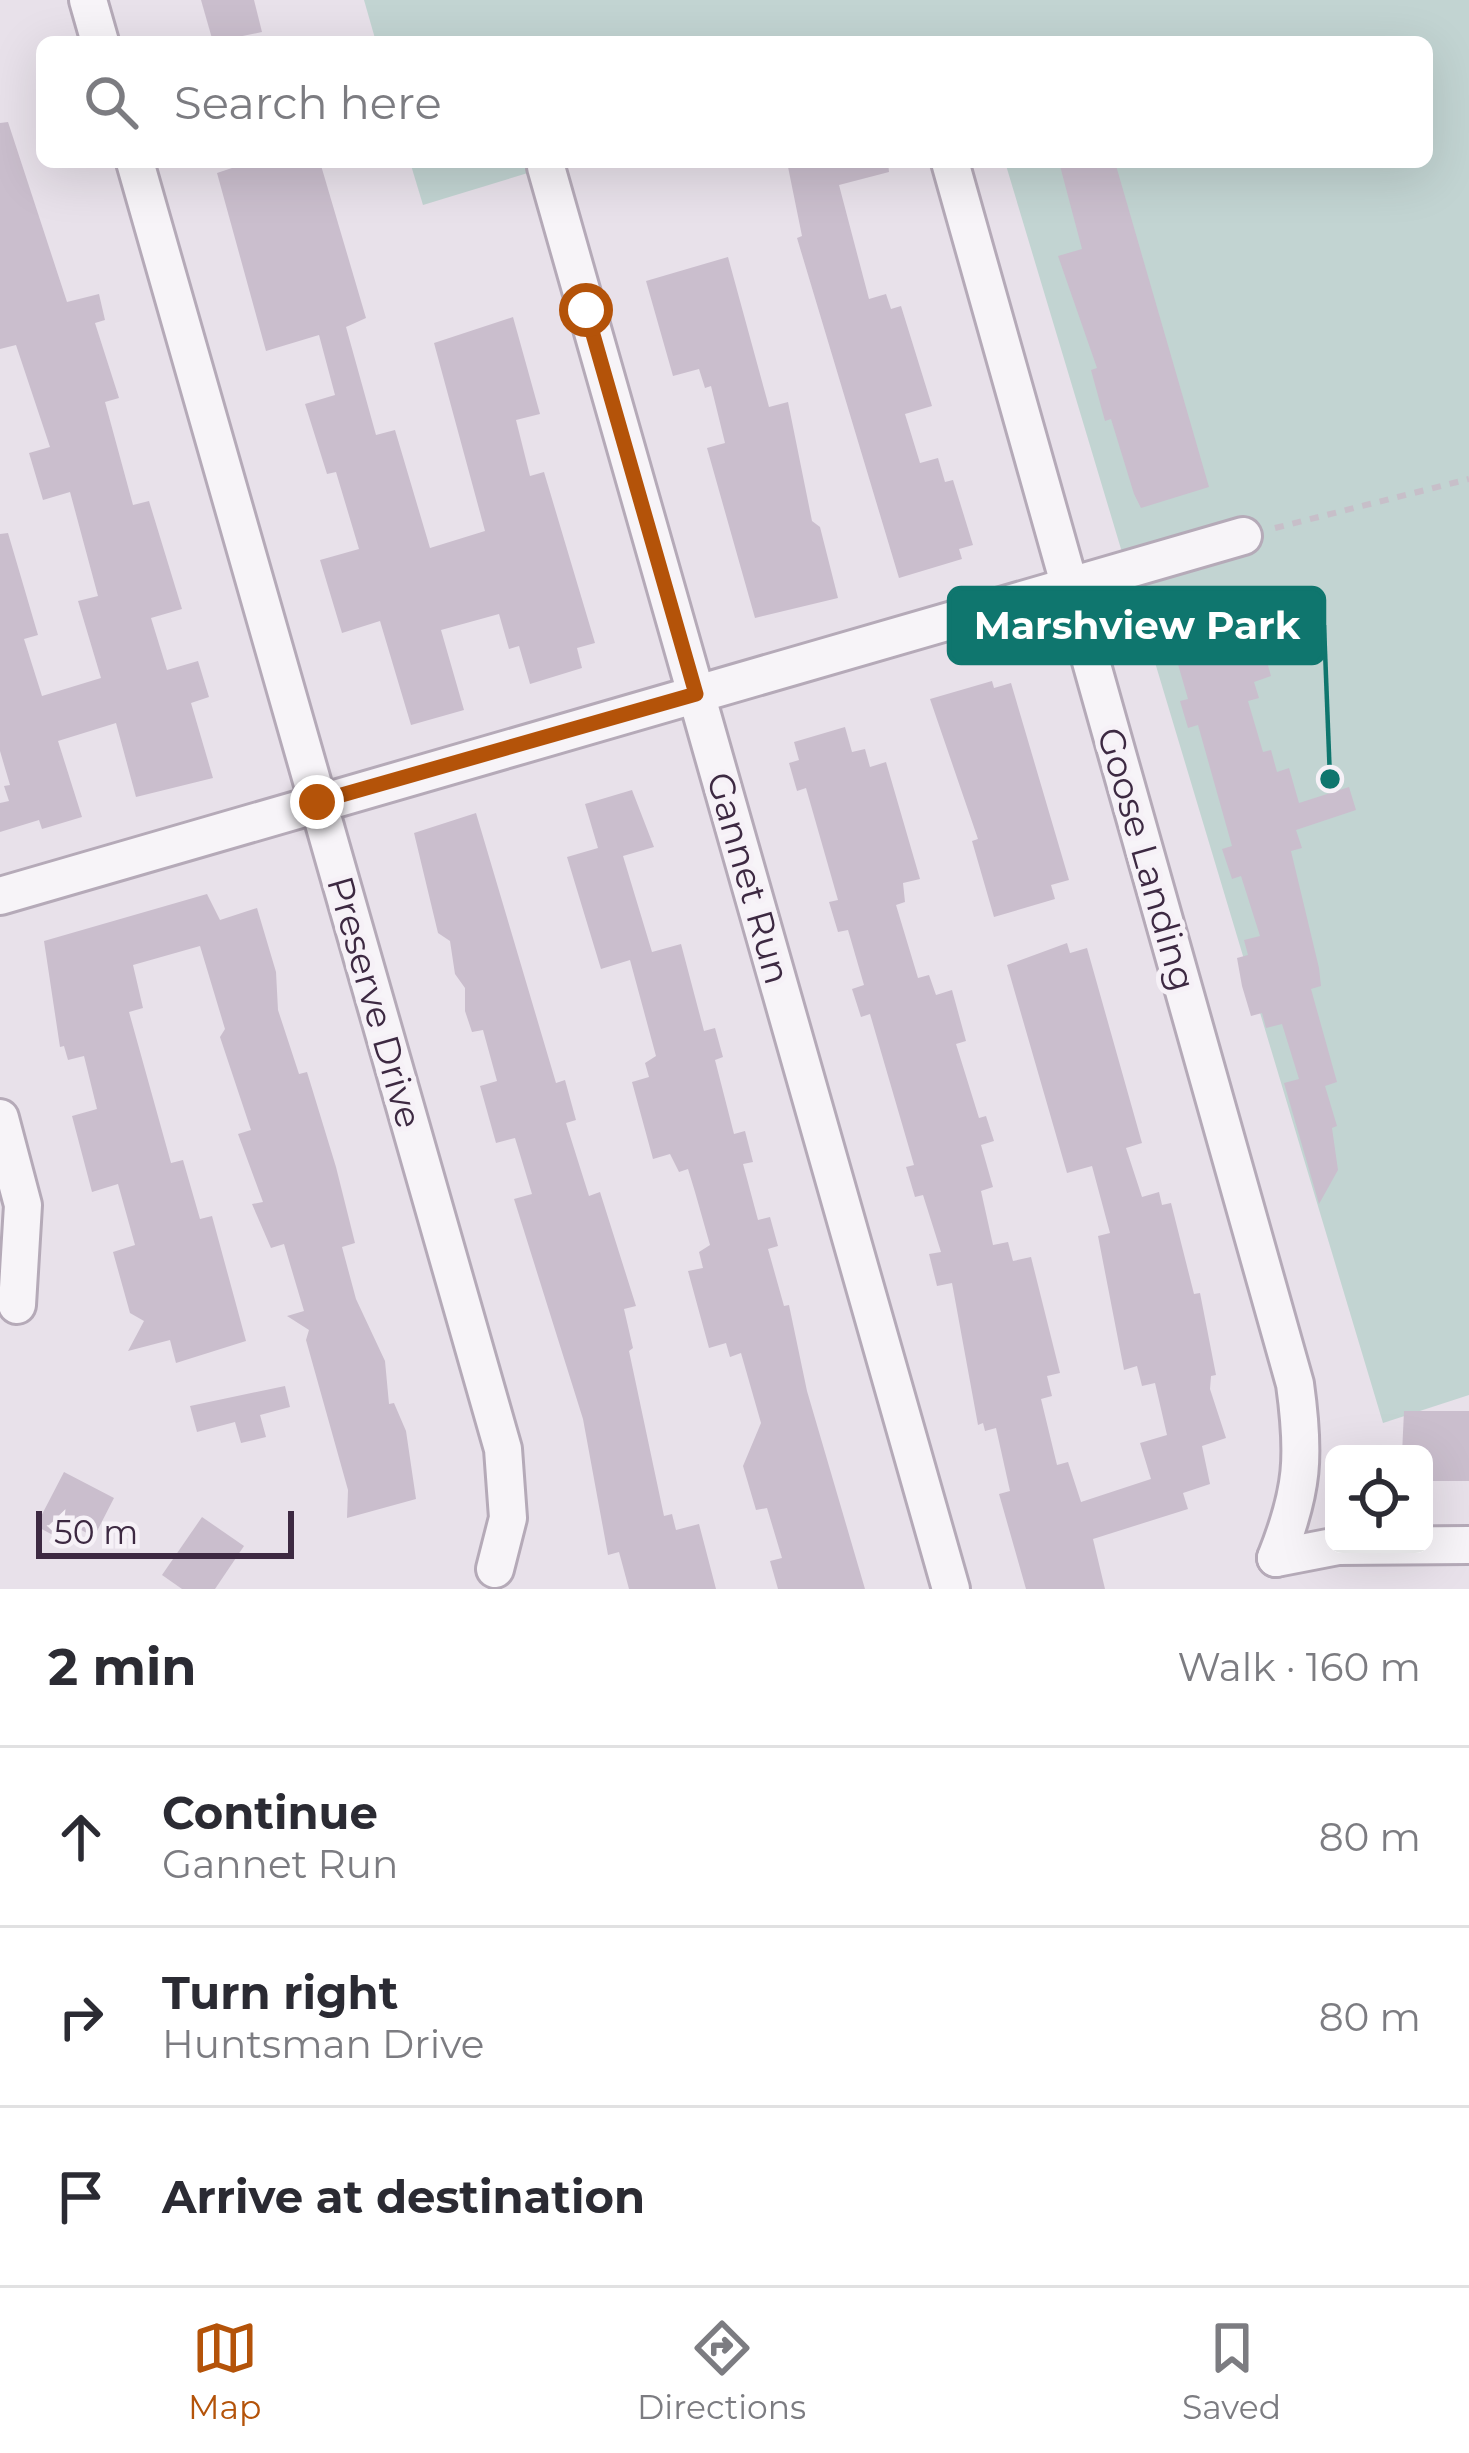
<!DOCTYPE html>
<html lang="en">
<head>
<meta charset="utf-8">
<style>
	body { margin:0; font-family:Montserrat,sans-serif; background:#f2f2f3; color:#2b2b33 }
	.controls { position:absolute; right:36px; bottom:36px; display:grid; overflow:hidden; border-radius:18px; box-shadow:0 12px 48px #0002 }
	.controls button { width:108px; height:108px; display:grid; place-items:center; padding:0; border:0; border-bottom:3px solid #e1e1e2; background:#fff; color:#2b2b33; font:60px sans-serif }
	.scale { position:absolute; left:36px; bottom:30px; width:258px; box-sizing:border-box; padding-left:12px; border:6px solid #3d2942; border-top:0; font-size:33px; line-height:42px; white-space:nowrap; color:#3d2942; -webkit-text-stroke:9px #f6f1f7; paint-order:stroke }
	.stop { position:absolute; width:36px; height:36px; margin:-27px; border:9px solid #b45309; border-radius:50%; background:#fff }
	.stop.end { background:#b45309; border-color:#fff; box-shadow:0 3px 12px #0008 }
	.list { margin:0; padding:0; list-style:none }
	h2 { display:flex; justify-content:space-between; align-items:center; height:156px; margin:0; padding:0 48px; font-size:51px }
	h2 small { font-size:39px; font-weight:400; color:#7c7c81 }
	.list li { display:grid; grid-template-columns:78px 1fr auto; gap:36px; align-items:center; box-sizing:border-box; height:180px; padding:0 48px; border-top:3px solid #e1e1e2 }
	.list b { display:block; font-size:45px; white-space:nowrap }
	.list p { margin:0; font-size:39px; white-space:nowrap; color:#7c7c81 }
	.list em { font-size:39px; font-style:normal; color:#7c7c81 }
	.icon { flex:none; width:66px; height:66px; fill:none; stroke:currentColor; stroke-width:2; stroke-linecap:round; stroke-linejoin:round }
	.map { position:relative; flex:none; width:1469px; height:1589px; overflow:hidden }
	.search { position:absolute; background:#fff; box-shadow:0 12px 48px #0002; left:36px; right:36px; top:36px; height:132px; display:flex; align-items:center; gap:30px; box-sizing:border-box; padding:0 42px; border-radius:18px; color:#7c7c81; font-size:45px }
	.sheet { height:696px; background:#fff }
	nav { display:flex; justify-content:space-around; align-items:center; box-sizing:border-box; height:168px; border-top:3px solid #e1e1e2; background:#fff; font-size:33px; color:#7c7c81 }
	nav a { display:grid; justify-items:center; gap:6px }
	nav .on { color:#b45309 }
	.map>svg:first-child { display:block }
	.green { fill:#c2d4d2 }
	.building { fill:#cabecd }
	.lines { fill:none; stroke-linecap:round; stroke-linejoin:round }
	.minor-casing { stroke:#b5aab8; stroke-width:42 }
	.path { stroke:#c7bfc9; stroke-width:6; stroke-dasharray:9 9; stroke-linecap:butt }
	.minor { stroke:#f7f4f8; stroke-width:36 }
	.route { stroke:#b45309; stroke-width:15 }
	.labels { text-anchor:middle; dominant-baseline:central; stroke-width:10; stroke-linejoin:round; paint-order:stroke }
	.street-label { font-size:36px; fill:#3d2942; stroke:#f6f1f7 }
	.leader { fill:none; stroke:#0f766e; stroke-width:4.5 }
	.callout-dot { fill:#0f766e; stroke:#f6f1f7; stroke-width:4.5 }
	.callout { fill:#0f766e; stroke:#0f766e; stroke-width:4.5 }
	.callout-label { font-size:39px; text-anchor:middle; font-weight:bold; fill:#fff }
</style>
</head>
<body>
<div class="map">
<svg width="1469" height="1589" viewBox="0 0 1469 1589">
	<rect width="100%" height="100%" fill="#e8e1ea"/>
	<g class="green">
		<path d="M364 0H1469V1395L1383 1423 1005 162H1427V42H376Z"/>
		<path d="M410 162H564L423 205Z"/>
	</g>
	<g class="building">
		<path d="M201 0H254L262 32 213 42Z"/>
		<path d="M8 122 67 302 99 294 105 320 95 323 119 398 105 402 133 505 149 501 182 609 151 618 167 670 198 661 209 697 191 703 213 778 136 797 116 723 58 741 82 817 42 829 39 820 0 832V803L9 801 4 786 10 785 0 751V534L8 533 38 635 24 639 42 696 101 678 78 601 98 596 70 492 43 500 29 453 50 447 16 345 0 349V123Z"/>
		<path d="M230 162H320L366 318 346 327 376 435 395 430 430 548 485 531 434 343 513 317 540 414 516 420 530 476 544 472 595 643 577 648 582 668 530 684 519 646 509 649 499 614 441 630 464 710 411 725 380 621 342 633 320 560 359 549 336 472 327 474 305 404 335 395 319 335 266 351 217 173 232 168Z"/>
		<path d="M787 162H888L889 172 839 185 869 299 886 294 891 309 901 306 932 406 905 414 920 463 938 458 945 482 953 480 973 545 959 549 962 559 899 578 797 238 802 236Z"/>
		<path d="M1059 162H1115L1209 487 1141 508 1134 494 1111 419 1105 421 1091 370 1097 368 1058 256 1082 249Z"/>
		<path d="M728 257 769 407 788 402 812 521 820 527 838 598 755 618 707 448 725 443 711 386 705 388 699 369 673 376 646 281Z"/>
		<path d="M1228 597 1234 620 1247 624 1255 650 1263 648 1271 676 1254 682 1259 698 1248 701 1263 752 1271 750 1277 772 1289 768 1299 803 1349 787 1356 810 1296 830 1302 848 1291 851 1319 968 1321 986 1311 989 1337 1082 1325 1086 1337 1126 1332 1128 1338 1170 1319 1204 1284 1083 1299 1079 1282 1024 1266 1028 1262 1013 1251 1016 1242 986 1237 958 1248 955 1244 940 1260 936 1241 876 1232 879 1222 849 1232 846 1198 725 1188 728 1180 701 1188 699 1169 633 1179 630 1174 613Z"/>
		<path d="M992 681 994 688 1011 683 1069 880 1051 885 1055 899 994 917 972 841 978 839 930 699Z"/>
		<path d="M845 727 852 752 865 749 870 767 886 762 920 879 903 883 905 902 896 905 918 978 929 975 936 995 952 990 966 1041 956 1044 979 1118 986 1116 994 1141 981 1145 993 1187 981 1191 993 1245 1008 1242 1013 1261 1031 1257 1060 1373 1047 1376 1052 1396 1041 1399 1057 1465 1068 1462 1081 1502 1151 1479 1140 1443 1167 1435 1155 1383 1142 1386 1137 1366 1124 1370 1098 1236 1110 1233 1092 1166 1067 1173 1007 965 1067 943 1070 953 1087 948 1142 1143 1126 1148 1142 1197 1159 1192 1162 1205 1171 1203 1194 1294 1200 1293 1216 1375 1211 1376 1210 1389 1226 1438 1202 1446 1210 1484 1183 1493 1188 1509 1093 1539 1105 1589H1026L999 1494 1010 1491 996 1428 985 1431 983 1423 978 1425 952 1283 937 1286 929 1254 941 1252 923 1195 915 1197 906 1167 914 1165 870 1014 861 1017 852 989 864 985 848 930 838 932 829 902 838 900 806 788 797 791 789 763 799 760 794 742Z"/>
		<path d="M632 790 654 847 623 856 652 952 681 944 704 1031 715 1028 723 1057 715 1060 734 1134 745 1131 753 1162 743 1164 758 1220 770 1217 778 1246 768 1249 784 1306 789 1305 807 1391 865 1589H778L770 1561 782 1558 767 1508 756 1510 743 1466 761 1423 741 1353 730 1357 726 1343 709 1348 688 1271 703 1268 699 1252 710 1245 695 1192 688 1169 679 1172 670 1154 653 1159 632 1082 649 1077 645 1063 656 1056 630 960 601 969 567 857 598 848 585 804Z"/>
		<path d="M476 813 556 1083 565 1080 576 1120 566 1123 589 1196 600 1192 636 1306 624 1309 633 1348 629 1351 664 1516 672 1514 676 1530 699 1524 716 1589H629L619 1552 608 1555 583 1419 514 1199 532 1194 515 1138 496 1143 480 1086 497 1081 483 1030 472 1032 465 1011V988L455 974 450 941 438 933 414 833Z"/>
		<path d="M207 894 220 920 257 908 276 972 278 1010 299 1074 307 1072 336 1167 355 1243 342 1247 356 1299 385 1361 389 1404 394 1403 406 1431 416 1499 347 1518 348 1490 306 1340 309 1330 287 1316 304 1311 284 1244 271 1248 252 1204 263 1202 238 1134 251 1130 220 1037 225 1029 200 946 133 965 143 1008 129 1012 171 1163 183 1160 200 1219 212 1216 246 1341 176 1363 170 1340 128 1351 144 1321 130 1313 113 1252 135 1245 118 1184 92 1192 72 1116 97 1109 84 1056 68 1060 64 1046 60 1047 44 941Z"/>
		<path d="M285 1386 290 1407 260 1415 266 1437 241 1443 235 1422 197 1432 190 1406Z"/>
		<path d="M1404 1411H1469V1481H1425L1424 1454H1402Z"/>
		<path d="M64 1472 114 1498 94 1537 74 1526 66 1542 36 1526Z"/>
		<path d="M202 1517 244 1546 215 1589H182L162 1575Z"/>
	</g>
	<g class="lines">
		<g class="minor-casing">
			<g id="minor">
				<path d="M88 0 100 42"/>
				<path d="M135 162 503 1449 508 1518 495 1569"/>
				<path d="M950 162 1295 1384C1305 1456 1303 1490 1276 1558"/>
				<path d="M546 167 951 1589"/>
				<path d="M0 896 1243 536"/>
				<path d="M0 1118 23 1205 17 1305"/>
				<path d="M1276 1558 1338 1546 1469 1545"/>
			</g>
		</g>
		<path class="path" d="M1275 528 1469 479"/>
		<use href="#minor" class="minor"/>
	</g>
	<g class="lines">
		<path class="route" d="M317 802 696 694 586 310"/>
	</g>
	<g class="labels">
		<g class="street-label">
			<text transform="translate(1147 859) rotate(74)">Goose Landing</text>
			<text transform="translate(749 878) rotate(74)">Gannet Run</text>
			<text transform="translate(375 1002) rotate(74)">Preserve Drive</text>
		</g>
	</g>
	<path class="leader" d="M1330 779L1324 625"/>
	<circle class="callout-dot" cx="1330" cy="779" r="12"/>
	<rect class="callout" x="949" y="588" width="375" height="75" rx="12"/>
	<g class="callout-label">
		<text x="1137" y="639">Marshview Park</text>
	</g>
</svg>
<div class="controls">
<button><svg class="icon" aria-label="locate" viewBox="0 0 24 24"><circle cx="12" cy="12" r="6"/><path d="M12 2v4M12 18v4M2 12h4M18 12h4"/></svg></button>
</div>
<div class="scale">50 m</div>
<div class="stop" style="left:586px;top:310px"></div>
<div class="stop end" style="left:317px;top:802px"></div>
<div class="search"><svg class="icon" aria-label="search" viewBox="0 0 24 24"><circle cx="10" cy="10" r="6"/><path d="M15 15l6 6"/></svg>Search here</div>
</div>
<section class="sheet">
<h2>2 min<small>Walk · 160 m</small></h2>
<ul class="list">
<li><svg class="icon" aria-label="ahead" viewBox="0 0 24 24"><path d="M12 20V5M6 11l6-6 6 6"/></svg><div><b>Continue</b><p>Gannet Run</p></div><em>80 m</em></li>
<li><svg class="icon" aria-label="right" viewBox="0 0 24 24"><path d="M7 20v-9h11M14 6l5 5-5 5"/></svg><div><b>Turn right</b><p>Huntsman Drive</p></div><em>80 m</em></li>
<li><svg class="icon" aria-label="arrive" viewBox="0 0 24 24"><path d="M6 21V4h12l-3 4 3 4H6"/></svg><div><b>Arrive at destination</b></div></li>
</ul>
</section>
<nav>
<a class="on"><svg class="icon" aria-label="map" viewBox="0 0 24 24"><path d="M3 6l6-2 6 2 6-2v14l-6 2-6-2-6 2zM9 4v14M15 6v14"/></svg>Map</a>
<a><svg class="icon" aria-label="directions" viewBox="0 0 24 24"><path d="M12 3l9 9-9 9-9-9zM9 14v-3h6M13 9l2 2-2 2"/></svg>Directions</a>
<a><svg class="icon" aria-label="saved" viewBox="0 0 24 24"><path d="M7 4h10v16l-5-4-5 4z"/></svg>Saved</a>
</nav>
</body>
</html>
